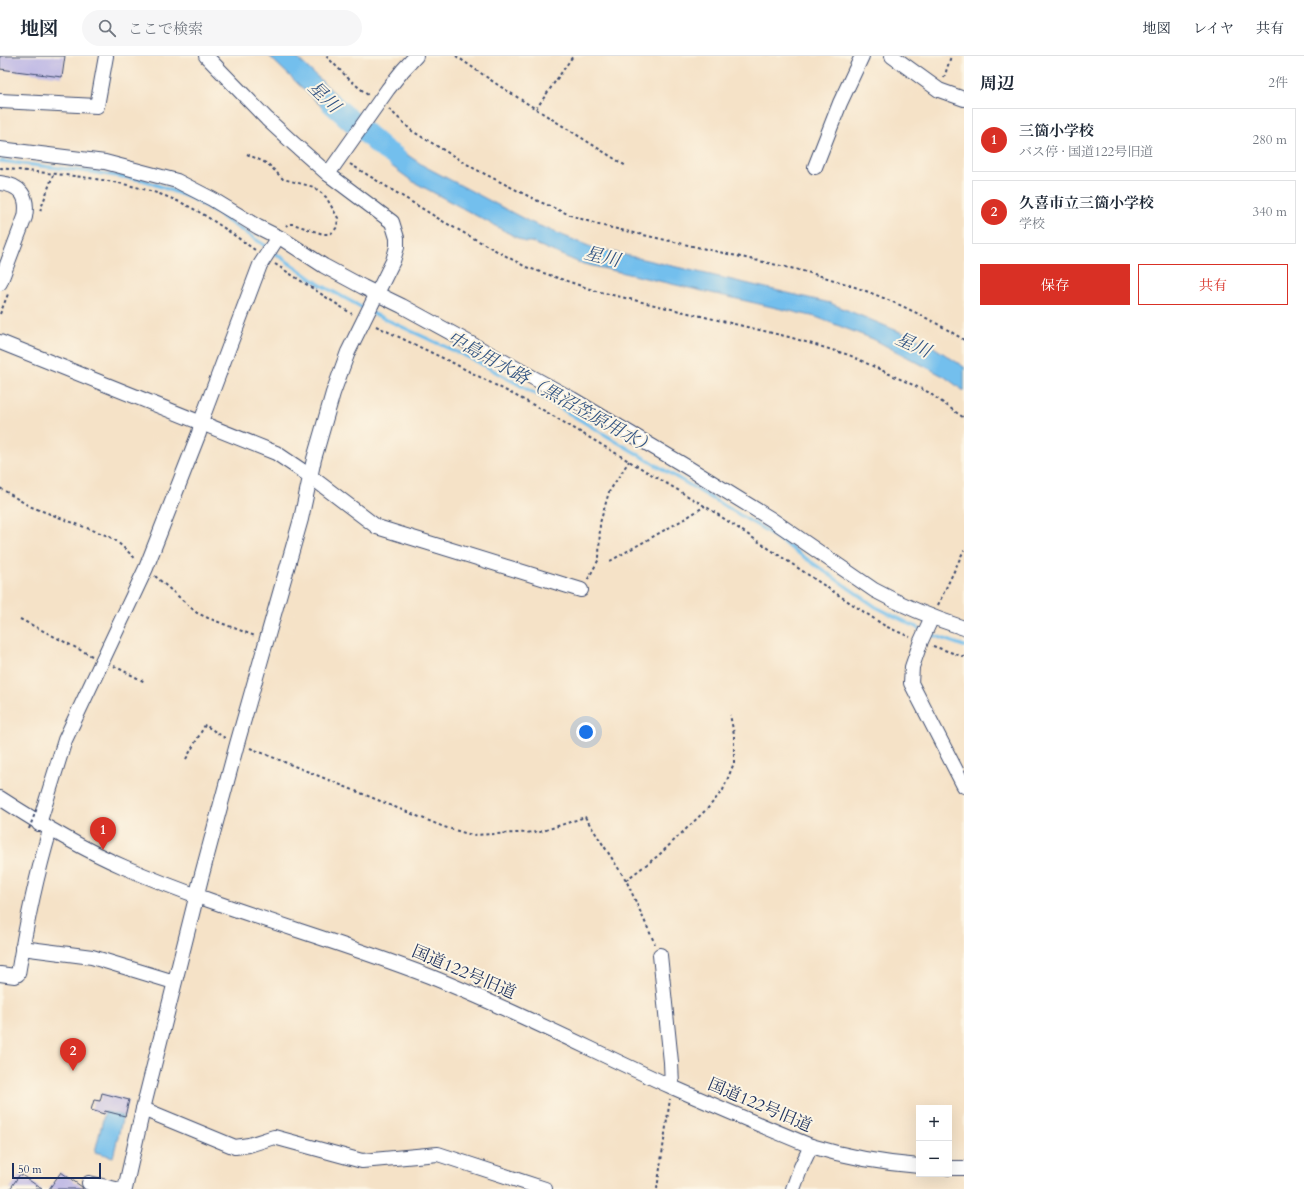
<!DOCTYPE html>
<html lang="ja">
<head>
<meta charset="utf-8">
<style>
	body { margin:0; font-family:Cardo,"Noto Serif JP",serif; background:#f6f6f7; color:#1f2937 }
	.controls { position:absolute; right:12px; bottom:12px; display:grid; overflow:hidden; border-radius:0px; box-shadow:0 4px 16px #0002 }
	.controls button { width:36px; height:36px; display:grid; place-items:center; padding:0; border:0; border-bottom:1px solid #e0e1e3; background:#fff; color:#1f2937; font:20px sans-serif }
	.scale { position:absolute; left:12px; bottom:10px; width:89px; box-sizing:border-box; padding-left:4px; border:2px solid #1b2f5e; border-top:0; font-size:11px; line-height:14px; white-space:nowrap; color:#1b2f5e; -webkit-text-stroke:3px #fcf5e5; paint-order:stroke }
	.you { position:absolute; left:586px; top:676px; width:14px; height:14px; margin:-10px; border:3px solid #fff; border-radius:50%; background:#1a73e8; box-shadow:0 0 0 6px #1a73e833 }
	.badge { display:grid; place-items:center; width:26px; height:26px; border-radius:50%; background:#d93025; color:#fff; font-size:13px; font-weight:700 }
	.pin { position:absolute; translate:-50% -33px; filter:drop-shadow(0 1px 2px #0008) }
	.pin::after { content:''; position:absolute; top:21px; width:14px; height:12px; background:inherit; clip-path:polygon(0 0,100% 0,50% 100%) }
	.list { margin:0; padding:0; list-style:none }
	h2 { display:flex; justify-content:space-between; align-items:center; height:52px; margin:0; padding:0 16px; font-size:17px }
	h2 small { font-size:13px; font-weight:400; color:#747a83 }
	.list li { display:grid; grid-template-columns:26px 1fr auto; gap:12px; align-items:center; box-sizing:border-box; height:64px; margin:0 8px 8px; padding:0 8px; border:1px solid #e0e1e3; border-radius:0px }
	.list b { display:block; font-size:15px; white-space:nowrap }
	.list p { margin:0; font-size:13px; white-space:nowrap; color:#747a83 }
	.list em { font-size:13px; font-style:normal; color:#747a83 }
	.actions { display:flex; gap:8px; padding:12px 16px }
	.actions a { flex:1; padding:9px 0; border:1px solid #d93025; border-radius:0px; text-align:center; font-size:14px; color:#d93025 }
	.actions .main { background:#d93025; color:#fff }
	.icon { flex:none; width:22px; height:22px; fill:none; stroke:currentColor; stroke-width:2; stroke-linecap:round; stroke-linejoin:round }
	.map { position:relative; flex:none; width:964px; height:1133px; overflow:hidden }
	header { display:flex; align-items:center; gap:24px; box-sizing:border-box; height:56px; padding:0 20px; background:#fff; border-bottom:1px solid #e0e1e3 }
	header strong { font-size:19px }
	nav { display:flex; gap:22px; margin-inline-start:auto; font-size:14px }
	.search { width:280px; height:36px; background:#f6f6f7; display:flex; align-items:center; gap:10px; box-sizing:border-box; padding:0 14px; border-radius:22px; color:#747a83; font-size:15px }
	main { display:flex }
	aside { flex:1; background:#fff }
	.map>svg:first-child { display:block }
	.water { fill:#73bfed; stroke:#4777a6 }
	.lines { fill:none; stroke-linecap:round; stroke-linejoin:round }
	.stream { stroke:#73bfed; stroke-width:3.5 }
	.river { stroke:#73bfed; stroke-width:21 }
	.building { fill:#bcb6e5 }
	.minor-casing { stroke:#3c4a6e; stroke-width:16 }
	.path { stroke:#3c4a6e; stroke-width:2; stroke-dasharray:3 3; stroke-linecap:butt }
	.minor { stroke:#fff; stroke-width:14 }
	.path-bridge { stroke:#3c4a6e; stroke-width:2; stroke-dasharray:3 3; stroke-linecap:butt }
	.labels { text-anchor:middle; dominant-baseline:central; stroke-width:4; stroke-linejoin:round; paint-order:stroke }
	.street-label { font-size:17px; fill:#1b2f5e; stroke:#fcf5e5 }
	.water-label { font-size:18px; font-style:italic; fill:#315382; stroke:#fcf5e5 }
</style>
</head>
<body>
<header>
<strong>地図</strong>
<div class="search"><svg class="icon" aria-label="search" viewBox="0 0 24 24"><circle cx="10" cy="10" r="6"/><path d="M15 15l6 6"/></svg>ここで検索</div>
<nav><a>地図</a><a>レイヤ</a><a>共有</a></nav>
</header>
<main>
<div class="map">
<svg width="964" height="1133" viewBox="0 0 964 1133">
	<rect width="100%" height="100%" fill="#fcf5e5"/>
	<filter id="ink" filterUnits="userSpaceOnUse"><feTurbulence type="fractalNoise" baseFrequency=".025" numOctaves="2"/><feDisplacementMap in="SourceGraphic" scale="8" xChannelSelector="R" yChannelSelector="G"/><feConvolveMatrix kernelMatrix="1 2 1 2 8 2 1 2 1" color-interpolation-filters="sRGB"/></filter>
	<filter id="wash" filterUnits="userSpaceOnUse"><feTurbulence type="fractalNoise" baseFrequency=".012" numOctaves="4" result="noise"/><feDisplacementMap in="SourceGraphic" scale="16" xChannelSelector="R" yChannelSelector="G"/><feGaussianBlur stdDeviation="0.9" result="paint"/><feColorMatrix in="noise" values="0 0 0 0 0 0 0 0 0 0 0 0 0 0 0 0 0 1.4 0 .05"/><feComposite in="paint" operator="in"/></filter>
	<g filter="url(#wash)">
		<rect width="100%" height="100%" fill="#f5e2c7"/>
		<g class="water">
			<path d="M269 0H295L358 59 347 75Z"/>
			<path d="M378 79 424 110 530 166 591 191 830 247 929 288 964 311V335L945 321 873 283 816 261 580 207 531 186H525L412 125 367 92Z"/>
			<path d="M105 1055 123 1060 113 1101 95 1096Z"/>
		</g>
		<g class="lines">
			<g class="stream">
				<path d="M0 105 91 116 143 124 191 142 207 151 267 191"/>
				<path d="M272 195 319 228 365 253"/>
				<path d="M370 256 476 305 545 343 765 474 876 551 922 574"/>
				<path d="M927 577 964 590"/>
			</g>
			<path class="river" d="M331 47 385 94 396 101"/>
		</g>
		<g id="blocks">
			<g class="building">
				<path d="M0 0H65L62 21 0 13Z"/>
				<path d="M102 1037 129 1044 125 1060 105 1055 104 1058 91 1054 94 1044 100 1045Z"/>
				<path d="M61 1116 82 1131 83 1133H49Z"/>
				<path d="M20 1118 42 1133H10Z"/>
			</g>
		</g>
	</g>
	<g filter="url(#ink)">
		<use href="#blocks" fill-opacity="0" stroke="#3c4a6e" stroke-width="1"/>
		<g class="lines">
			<g class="minor-casing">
				<g id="minor">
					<path d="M892 0 939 34 964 43"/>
					<path d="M0 45 97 50 106 0"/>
					<path d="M0 93 105 106 177 125 212 143 258 171 284 184 324 210 363 231 402 250 572 343 682 408 771 463 874 534C903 550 933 562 964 572"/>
					<path d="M815 111 840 47 862 0"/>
					<path d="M328 118 388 33 403 14 416 0"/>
					<path d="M0 127C20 129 29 140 25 161L0 227"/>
					<path d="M0 286 276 397 310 420 377 471 581 534"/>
					<path d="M932 561 921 585 912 611 911 627 964 730"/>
					<path d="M0 742C40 768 80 792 124 811 223 854 329 881 429 920 512 953 591 994 672 1031 718 1051 764 1071 811 1090 847 1101 882 1107 919 1110"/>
					<path d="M39 768 65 684 146 512 199 377 203 360 260 209 278 181"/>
					<path d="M22 892 92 901 174 926"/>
					<path d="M660 899 671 1006 672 1030"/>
					<path d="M0 918 15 920 18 918C26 869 36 821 50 774"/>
					<path d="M143 1053 235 1091 249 1089 274 1081 362 1105 438 1098 545 1133"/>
					<path d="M949 1112H964"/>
					<path d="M89 1127 116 1133"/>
					<path d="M125 1133 143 1053 201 822 237 688 301 463 314 403 333 337 348 296 393 205 397 191V182L392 166 328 118 293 87 267 63 206 0"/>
					<path d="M793 1133 801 1111 811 1090"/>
				</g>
			</g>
			<g class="path">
				<path d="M326 0 350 24 369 40"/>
				<path d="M456 0 498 29 626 110"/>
				<path d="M944 22 951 0"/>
				<path d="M389 53 412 75 475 113 538 145 570 159 599 169 799 214C857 229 913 251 964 284"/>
				<path d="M536 53 573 0"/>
				<path d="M247 98 268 108 283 123 314 131 326 141 338 162 337 171 334 175 330 178H323L293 168H288L286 170"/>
				<path d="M350 108 444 166 526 211 596 235 789 281 849 299 928 336 964 362"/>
				<path d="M0 112C65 120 133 121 192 152 214 164 235 180 255 194"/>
				<path d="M40 155 53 119"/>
				<path d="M275 208 352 258"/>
				<path d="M0 258 8 238"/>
				<path d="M376 270 453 307 543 354 708 452 885 570 910 581"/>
				<path d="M0 432 29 450 108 480 115 484 136 503"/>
				<path d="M610 505 686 462 705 450"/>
				<path d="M155 520 197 557 208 562 255 580"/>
				<path d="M588 523 599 503 600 467 609 436 629 405"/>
				<path d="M938 549 964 494"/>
				<path d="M20 563 92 600"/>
				<path d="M933 590 964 601"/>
				<path d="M114 610 145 626"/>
				<path d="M250 692 444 771 472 779 540 776 585 761 626 824 655 888"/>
				<path d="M186 703 205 669 225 682"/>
				<path d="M626 824 659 799 708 752 723 734 734 707V678L730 659"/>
				<path d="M657 1133 670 1043"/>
			</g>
			<use href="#minor" class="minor"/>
			<path class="path-bridge" d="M29 773 37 752"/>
		</g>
	</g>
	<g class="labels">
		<g class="street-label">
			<text transform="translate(464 916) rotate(23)">国道122号旧道</text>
			<text transform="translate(760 1049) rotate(23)">国道122号旧道</text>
		</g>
		<g class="water-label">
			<text transform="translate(324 41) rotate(44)">星川</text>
			<text transform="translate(602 201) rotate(14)">星川</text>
			<text transform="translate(913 289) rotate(25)">星川</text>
			<text transform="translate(551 337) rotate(29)">中島用水路（黒沼笠原用水）</text>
		</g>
	</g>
</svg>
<div class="controls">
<button>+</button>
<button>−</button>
</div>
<div class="scale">50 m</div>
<div class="you"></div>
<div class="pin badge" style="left:103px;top:794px">1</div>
<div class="pin badge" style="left:73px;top:1015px">2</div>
</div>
<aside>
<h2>周辺<small>2件</small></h2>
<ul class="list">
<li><span class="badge">1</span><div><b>三箇小学校</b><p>バス停 · 国道122号旧道</p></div><em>280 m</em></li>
<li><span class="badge">2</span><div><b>久喜市立三箇小学校</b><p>学校</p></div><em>340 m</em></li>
</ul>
<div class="actions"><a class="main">保存</a><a>共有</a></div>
</aside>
</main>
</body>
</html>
